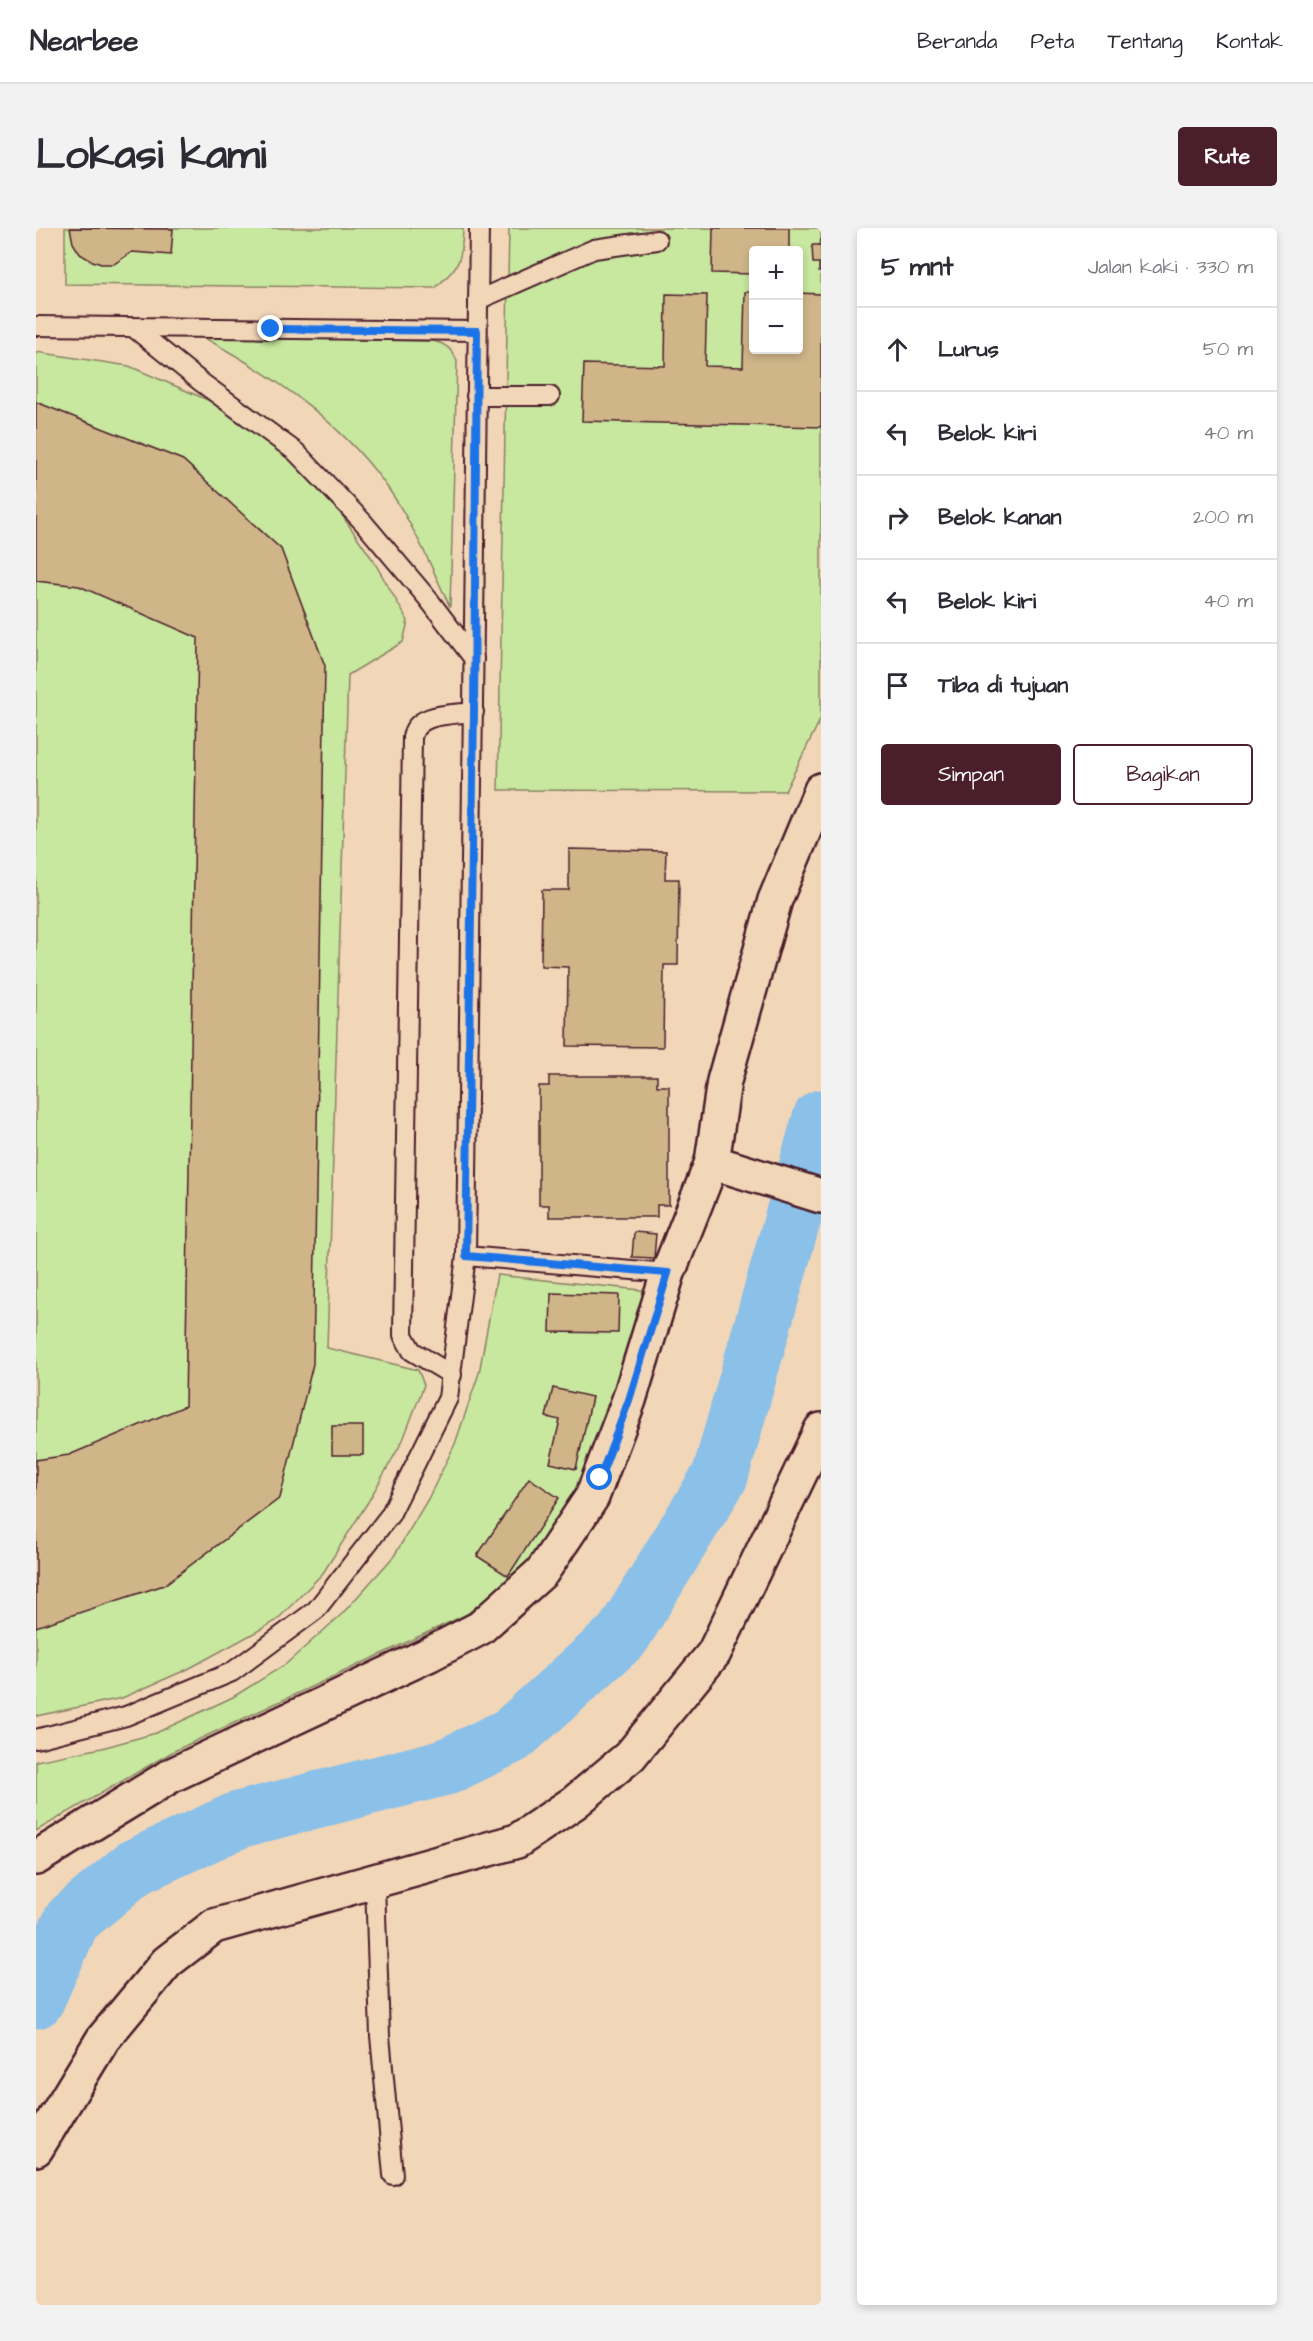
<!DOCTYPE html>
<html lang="id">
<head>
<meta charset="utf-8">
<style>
	body { margin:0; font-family:"Architects Daughter",sans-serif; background:#f2f2f3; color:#2b2b33 }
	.controls { position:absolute; right:18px; top:18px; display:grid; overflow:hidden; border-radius:6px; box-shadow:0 3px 9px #0003 }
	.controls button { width:54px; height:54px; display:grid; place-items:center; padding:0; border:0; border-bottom:2px solid #e1e1e2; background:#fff; color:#2b2b33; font:30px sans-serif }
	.stop { position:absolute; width:18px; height:18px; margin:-14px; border:4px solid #1a73e8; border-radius:50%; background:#fff }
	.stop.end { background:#1a73e8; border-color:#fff; box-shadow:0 2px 6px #0008 }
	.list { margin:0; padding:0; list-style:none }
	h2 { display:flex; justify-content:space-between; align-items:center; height:78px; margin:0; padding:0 24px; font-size:26px }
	h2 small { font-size:20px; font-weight:400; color:#7c7c81 }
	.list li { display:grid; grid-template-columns:39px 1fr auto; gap:18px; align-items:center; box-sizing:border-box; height:84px; padding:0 24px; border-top:2px solid #e1e1e2 }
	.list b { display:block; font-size:22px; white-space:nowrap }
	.list em { font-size:20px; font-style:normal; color:#7c7c81 }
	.actions { display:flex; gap:12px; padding:18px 24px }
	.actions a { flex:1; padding:14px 0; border:2px solid #4a1f2b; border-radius:6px; text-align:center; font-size:21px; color:#4a1f2b }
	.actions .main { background:#4a1f2b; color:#fff }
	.icon { flex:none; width:33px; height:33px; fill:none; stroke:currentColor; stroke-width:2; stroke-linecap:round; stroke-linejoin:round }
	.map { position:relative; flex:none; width:785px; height:2077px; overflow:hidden; border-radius:6px }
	header { display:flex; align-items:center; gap:36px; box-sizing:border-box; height:84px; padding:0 30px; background:#fff; border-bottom:2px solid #e1e1e2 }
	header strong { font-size:28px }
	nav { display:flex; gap:33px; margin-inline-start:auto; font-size:21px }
	.intro { display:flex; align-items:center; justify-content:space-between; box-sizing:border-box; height:144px; padding:0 36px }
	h1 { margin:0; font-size:42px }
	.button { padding:15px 27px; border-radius:6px; background:#4a1f2b; color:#fff; font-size:21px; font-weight:700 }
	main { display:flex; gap:36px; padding:0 36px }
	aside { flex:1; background:#fff; border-radius:6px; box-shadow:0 3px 9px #0003 }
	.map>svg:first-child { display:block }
	.green { fill:#c8e79f; stroke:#898365; stroke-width:1.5; fill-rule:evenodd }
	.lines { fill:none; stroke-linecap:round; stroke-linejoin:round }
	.river { stroke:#8bc0e8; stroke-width:57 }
	.building { fill:#d0b589; stroke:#4a1f2b; stroke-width:1.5 }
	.lane-casing { stroke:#4a1f2b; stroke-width:22 }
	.street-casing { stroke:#4a1f2b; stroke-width:38 }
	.lane { stroke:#f2d6b8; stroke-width:18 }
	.street { stroke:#f2d6b8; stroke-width:33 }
	.route { stroke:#1a73e8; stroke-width:8 }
</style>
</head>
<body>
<header>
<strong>Nearbee</strong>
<nav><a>Beranda</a><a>Peta</a><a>Tentang</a><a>Kontak</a></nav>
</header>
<div class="intro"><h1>Lokasi kami</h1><a class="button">Rute</a></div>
<main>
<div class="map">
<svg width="785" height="2077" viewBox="0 0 785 2077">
	<rect width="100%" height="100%" fill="#f2d6b8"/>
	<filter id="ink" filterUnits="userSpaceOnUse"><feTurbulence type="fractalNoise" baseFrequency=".0167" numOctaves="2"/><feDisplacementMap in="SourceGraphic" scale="12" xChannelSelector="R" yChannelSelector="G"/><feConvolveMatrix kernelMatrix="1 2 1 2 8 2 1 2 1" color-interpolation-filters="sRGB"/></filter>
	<g filter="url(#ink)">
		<g class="green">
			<path d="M29 0H427C426 33 424 38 399 60L29 56Z"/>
			<path d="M473 0H785V490L749 563 462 562ZM718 22H762V122H718Z"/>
			<path d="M167 109 397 113C410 116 416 121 421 133L414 379C397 342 380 303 358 269 312 198 240 149 167 109Z"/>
			<path d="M0 124 93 138 181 176 249 226 303 283 337 332 372 393 367 414 312 447 291 1120 382 1142 388 1157 367 1212 332 1274 287 1345 240 1393 152 1441 86 1470 0 1488Z"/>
			<path d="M461 1047 614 1063 564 1213 536 1272 502 1329 431 1386 138 1523 0 1603V1533L66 1520 120 1505 197 1469 250 1436 306 1386 358 1328 392 1271 419 1216 443 1145Z"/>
		</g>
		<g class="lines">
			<path class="river" d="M0 1772 36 1692 99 1639 202 1592 410 1539 476 1507 587 1407 684 1248 785 890"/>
		</g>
		<g class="building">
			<path d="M34 0 137 1 135 27 96 24 78 36H65L54 32 44 26 37 15Z"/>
			<path d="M677 0H753V22H718V46L676 45Z"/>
			<path d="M785 11V44H783V35H777L776 17H784Z"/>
			<path d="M709 64H718V122H762V65L785 66V199L546 193 548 136 629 138 630 66 671 67 669 138 707 139Z"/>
			<path d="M0 174 147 232 245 321 289 438 277 1136 244 1270 128 1357 0 1399V1232L33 1227 149 1178 162 410 43 358 0 353Z"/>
			<path d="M533 621 630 623 629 651H643L642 737H628L627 819 531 818 532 739 505 738 506 662H533Z"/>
			<path d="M513 848H621V858H633V977H621V989H513V977H503V858H513Z"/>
			<path d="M598 1004 620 1006 618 1030 596 1029Z"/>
			<path d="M515 1065 583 1067 582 1105 514 1104Z"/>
			<path d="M517 1160 556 1169 540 1241 514 1235 524 1192 510 1189Z"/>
			<rect x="296" y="1198" width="31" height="29"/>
			<path d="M493 1250 523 1270 472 1348 441 1328Z"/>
		</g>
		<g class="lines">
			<g class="lane-casing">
				<g id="lane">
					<path d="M442 72 558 21 621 12"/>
					<path d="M0 98 441 103"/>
					<path d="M98 100 165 154 260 224 327 294 393 372 438 431"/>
					<path d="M440 168H514"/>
					<path d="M430 1028 632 1045"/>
					<path d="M416 1147 376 1123 367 1107 376 510C379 484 417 487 438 484"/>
					<path d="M0 1511 90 1488 196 1444 280 1382 354 1287 412 1170 430 1028 443 0"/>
					<path d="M339 1655 344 1808 357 1947"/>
				</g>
			</g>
			<g class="street-casing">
				<g id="street">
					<path d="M676 934 785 968"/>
					<path d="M0 1630 136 1547 394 1426 444 1400 506 1344 556 1269 593 1172 632 1045 676 934 688 853 739 672 785 562"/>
					<path d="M0 1921 67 1811 131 1734 178 1698 481 1613 539 1574 594 1528 678 1425 785 1202"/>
				</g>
			</g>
			<use href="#lane" class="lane"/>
			<use href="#street" class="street"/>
		</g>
	</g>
	<g class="lines" filter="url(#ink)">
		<path class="route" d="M235 101 441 103 438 484 430 1028 632 1045 593 1172 564 1250"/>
	</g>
</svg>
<div class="controls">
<button>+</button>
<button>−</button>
</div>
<div class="stop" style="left:564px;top:1250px"></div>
<div class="stop end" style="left:235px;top:101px"></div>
</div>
<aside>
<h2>5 mnt<small>Jalan kaki · 330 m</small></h2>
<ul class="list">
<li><svg class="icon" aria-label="ahead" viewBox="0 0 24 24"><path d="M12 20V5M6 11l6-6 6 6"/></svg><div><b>Lurus</b></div><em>50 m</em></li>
<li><svg class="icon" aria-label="left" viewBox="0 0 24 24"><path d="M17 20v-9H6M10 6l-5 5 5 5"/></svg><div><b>Belok kiri</b></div><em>40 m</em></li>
<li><svg class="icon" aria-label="right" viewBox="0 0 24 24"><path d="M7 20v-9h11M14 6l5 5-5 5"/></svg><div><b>Belok kanan</b></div><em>200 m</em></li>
<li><svg class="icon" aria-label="left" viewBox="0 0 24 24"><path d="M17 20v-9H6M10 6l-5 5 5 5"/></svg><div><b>Belok kiri</b></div><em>40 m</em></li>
<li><svg class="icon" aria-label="arrive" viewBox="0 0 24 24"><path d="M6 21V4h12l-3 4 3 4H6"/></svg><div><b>Tiba di tujuan</b></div></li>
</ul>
<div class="actions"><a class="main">Simpan</a><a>Bagikan</a></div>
</aside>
</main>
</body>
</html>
